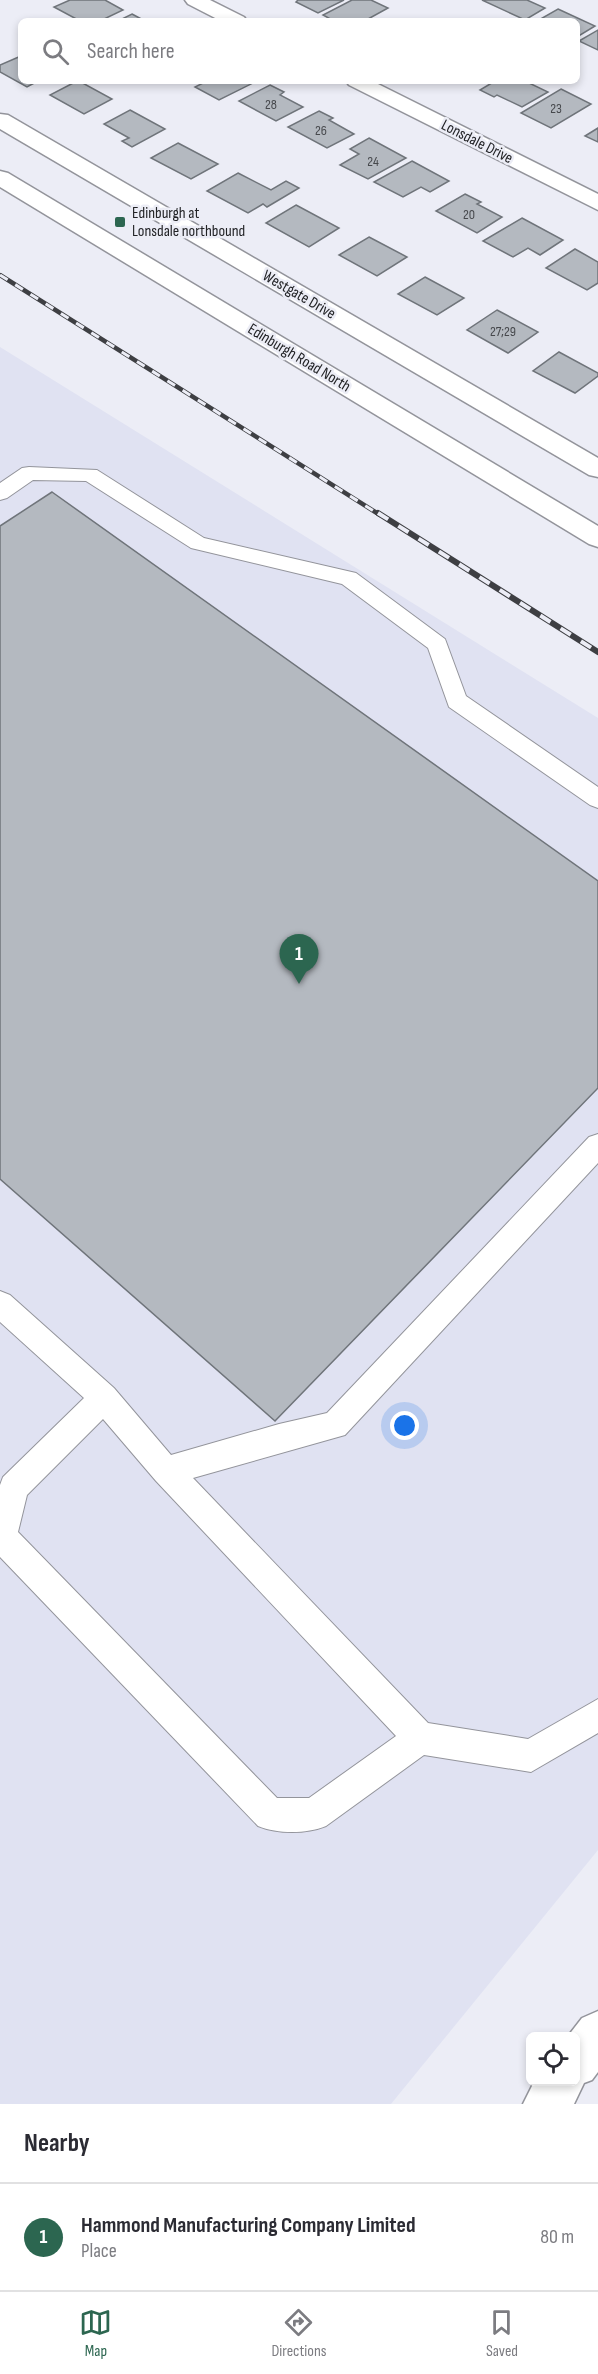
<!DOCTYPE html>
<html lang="en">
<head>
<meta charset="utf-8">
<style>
	body { margin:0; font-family:"Sofia Sans Condensed",sans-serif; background:#f7f7f7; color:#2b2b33 }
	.controls { position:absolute; right:18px; bottom:18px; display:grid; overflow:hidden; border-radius:9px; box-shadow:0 3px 9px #0003 }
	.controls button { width:54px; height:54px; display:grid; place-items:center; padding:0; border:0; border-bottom:2px solid #e1e1e2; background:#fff; color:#2b2b33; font:30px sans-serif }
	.you { position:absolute; left:405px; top:1426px; width:21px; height:21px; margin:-15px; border:4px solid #fff; border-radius:50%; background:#1a73e8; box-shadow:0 0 0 9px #1a73e833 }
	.badge { display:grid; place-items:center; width:39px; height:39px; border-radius:50%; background:#2c6650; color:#fff; font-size:20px; font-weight:700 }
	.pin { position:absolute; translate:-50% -50px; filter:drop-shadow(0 2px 3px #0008) }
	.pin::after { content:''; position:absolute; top:32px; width:21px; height:18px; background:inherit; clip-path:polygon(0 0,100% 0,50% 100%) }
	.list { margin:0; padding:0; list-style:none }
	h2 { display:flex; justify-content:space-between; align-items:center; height:78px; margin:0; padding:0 24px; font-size:26px }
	h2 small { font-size:20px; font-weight:400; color:#7c7c81 }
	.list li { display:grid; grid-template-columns:39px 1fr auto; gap:18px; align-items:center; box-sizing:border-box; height:108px; padding:0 24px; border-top:2px solid #e1e1e2 }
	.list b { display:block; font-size:22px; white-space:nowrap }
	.list p { margin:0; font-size:20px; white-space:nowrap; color:#7c7c81 }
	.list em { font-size:20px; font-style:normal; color:#7c7c81 }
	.icon { flex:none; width:33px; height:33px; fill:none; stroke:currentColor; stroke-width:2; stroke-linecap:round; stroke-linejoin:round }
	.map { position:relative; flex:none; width:598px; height:2104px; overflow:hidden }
	.search { position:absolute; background:#fff; box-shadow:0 3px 9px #0003; left:18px; right:18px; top:18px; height:66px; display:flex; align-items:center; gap:15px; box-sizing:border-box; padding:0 21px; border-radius:9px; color:#7c7c81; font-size:22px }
	.sheet { height:186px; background:#fff }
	nav { display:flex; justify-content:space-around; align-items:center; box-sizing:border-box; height:84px; border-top:2px solid #e1e1e2; background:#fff; font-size:16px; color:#7c7c81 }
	nav a { display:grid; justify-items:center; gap:3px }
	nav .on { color:#2c6650 }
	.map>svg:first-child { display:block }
	.built { fill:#e0e2f2 }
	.building { fill:#b4b9c0; stroke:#6f747a; stroke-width:1.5 }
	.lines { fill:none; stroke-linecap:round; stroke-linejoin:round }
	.service-casing { stroke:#93949b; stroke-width:2 }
	.minor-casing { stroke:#93949b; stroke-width:3 }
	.secondary-casing { stroke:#93949b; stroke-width:3 }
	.service { fill:#fff; fill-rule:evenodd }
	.minor { fill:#fff; fill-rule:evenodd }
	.secondary { fill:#fff; fill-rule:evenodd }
	.rail-far1-casing { stroke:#3e3f43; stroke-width:4.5 }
	.rail-casing { stroke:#3e3f43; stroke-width:6 }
	.rail-far1 { stroke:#ecedf6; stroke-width:3; stroke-dasharray:9; stroke-linecap:butt }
	.rail { stroke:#ecedf6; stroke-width:4; stroke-dasharray:12; stroke-linecap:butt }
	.poi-dot { fill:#2c6650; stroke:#ecedf6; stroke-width:2 }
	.labels { text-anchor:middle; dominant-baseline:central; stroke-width:5; stroke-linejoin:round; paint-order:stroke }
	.far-number-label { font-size:14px; fill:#46484c }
	.far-street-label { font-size:16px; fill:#222326; stroke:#ecedf6 }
	.far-poi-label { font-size:16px; fill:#222326; stroke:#ecedf6; text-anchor:start }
</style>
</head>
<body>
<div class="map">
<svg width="598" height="2104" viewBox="0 0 598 2104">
	<rect width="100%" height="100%" fill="#ecedf6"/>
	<path class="built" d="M0 347 598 718V1850L391 2104H0Z"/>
	<g class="building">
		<path d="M70 0H105L123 10 100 21H80L54 7Z"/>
		<path d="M298 0H344L318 13 296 2Z"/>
		<path d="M352 0H371L388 8 368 19 372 21H334L323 15Z"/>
		<path d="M482 0H527L545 8 525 20Z"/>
		<path d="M558 9 595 26 577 37V21H537Z"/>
		<path d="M132 14 145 21H118Z"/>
		<path d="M598 30V50L579 41Z"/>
		<path d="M21 56V81H38L27 87 0 72V65Z"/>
		<path d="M77 81H79L112 99 84 114 50 95Z"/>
		<path d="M207 81H257L219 100 195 87Z"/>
		<path d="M495 81H525L548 92 522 107 497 95 494 97 480 90Z"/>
		<path d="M270 85 284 92 280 95 303 107 276 121 239 101Z"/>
		<path d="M561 89 591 104 551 128 521 113Z"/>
		<path d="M130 110 165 129 132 147 122 141 129 138 104 124Z"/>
		<path d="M319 111 333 118 329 120 354 134 327 148 288 127Z"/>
		<path d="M598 128V142L585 136Z"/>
		<path d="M369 138 406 158 368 179 340 165 359 154 350 149Z"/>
		<path d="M178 143 218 164 191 179 151 158Z"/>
		<path d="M412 161 449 181 430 192 421 187 403 197 374 182Z"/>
		<path d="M238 173 271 190 286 181 299 188 267 207 263 204 248 213 207 191Z"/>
		<path d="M465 194 481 202 477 204 502 217 477 233 436 211Z"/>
		<path d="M296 205 339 228 309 247 266 223Z"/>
		<path d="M522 218 563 240 540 255 528 248 513 257 483 241Z"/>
		<path d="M369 237 407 257 377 276 339 255Z"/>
		<path d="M575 249 598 262V283L587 290 546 268Z"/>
		<path d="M425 277 464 298 437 315 398 294Z"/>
		<path d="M497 310 538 332 508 353 467 330Z"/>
		<path d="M559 352 598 373V376L575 393 533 371Z"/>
		<path d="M52 492 598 881V1088L275 1421 0 1179V526Z"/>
	</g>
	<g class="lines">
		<g class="service-casing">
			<g id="service">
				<path d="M29 467 97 470 204 538 356 573 445 639 466 696 598 787V808L590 805 449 707 428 648 342 584 191 548 86 481 33 480 7 498 0 500V483L22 468Z"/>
				<path d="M598 1134V1163L345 1435 193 1478 428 1723 528 1739 598 1699V1733L531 1772 424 1755 326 1826C306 1834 278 1834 258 1826L0 1557V1485L3 1477 84 1398 0 1322V1291L10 1295 114 1388 171 1455 279 1424 327 1413 589 1137ZM103 1419 156 1481 396 1736 309 1798H277L18 1532 27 1495Z"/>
			</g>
		</g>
		<g class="minor-casing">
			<g id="minor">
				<path d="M185 0H210L244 17 247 21H221L188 4Z"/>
				<path d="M346 81H372L598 194V210L349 85Z"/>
				<path d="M0 114 8 115 598 458V477L589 475 0 129Z"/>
			</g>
		</g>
		<g class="secondary-casing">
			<g id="secondary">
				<path d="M0 171 8 173 598 526V547L589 544 0 187Z"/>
				<path d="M598 2011V2072L592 2080 584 2083 574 2104H523L534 2082H576V2036H568L582 2018Z"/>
			</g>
		</g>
		<use href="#service" class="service"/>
		<use href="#minor" class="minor"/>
		<use href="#secondary" class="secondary"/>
		<g class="rail-far1-casing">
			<path id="rail-far1" d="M0 275 380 515"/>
		</g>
		<g class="rail-casing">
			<path id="rail" d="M378 513 598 652"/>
		</g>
		<use href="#rail-far1" class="rail-far1"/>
		<use href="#rail" class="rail"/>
	</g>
	<rect class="poi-dot" x="114" y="216" width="12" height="12" rx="3"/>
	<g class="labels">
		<g class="far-number-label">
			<text x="271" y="104">28</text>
			<text x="556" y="108">23</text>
			<text x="321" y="130">26</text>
			<text x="373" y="161">24</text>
			<text x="469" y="214">20</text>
			<text x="503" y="331">27;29</text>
		</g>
		<g class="far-street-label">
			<text transform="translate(477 142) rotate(27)">Lonsdale Drive</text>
			<text transform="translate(299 295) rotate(30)">Westgate Drive</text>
			<text transform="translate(299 358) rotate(31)">Edinburgh Road North</text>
		</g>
		<g class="far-poi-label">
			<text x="132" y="213">Edinburgh at<tspan x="132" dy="18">Lonsdale northbound</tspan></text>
		</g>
	</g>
</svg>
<div class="controls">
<button><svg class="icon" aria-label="locate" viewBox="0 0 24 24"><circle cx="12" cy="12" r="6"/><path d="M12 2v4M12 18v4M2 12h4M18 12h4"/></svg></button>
</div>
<div class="you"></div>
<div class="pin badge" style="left:299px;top:984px">1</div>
<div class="search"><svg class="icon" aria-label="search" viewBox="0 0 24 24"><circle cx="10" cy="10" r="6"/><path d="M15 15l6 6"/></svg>Search here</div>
</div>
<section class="sheet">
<h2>Nearby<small></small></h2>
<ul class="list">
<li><span class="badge">1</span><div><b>Hammond Manufacturing Company Limited</b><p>Place</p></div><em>80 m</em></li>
</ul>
</section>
<nav>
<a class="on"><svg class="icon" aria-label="map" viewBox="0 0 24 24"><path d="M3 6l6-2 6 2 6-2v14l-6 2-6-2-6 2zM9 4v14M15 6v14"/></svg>Map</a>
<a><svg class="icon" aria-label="directions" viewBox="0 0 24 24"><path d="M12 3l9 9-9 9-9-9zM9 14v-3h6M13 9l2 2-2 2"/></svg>Directions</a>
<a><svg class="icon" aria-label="saved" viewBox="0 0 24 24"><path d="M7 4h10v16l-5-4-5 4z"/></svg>Saved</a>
</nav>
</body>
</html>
